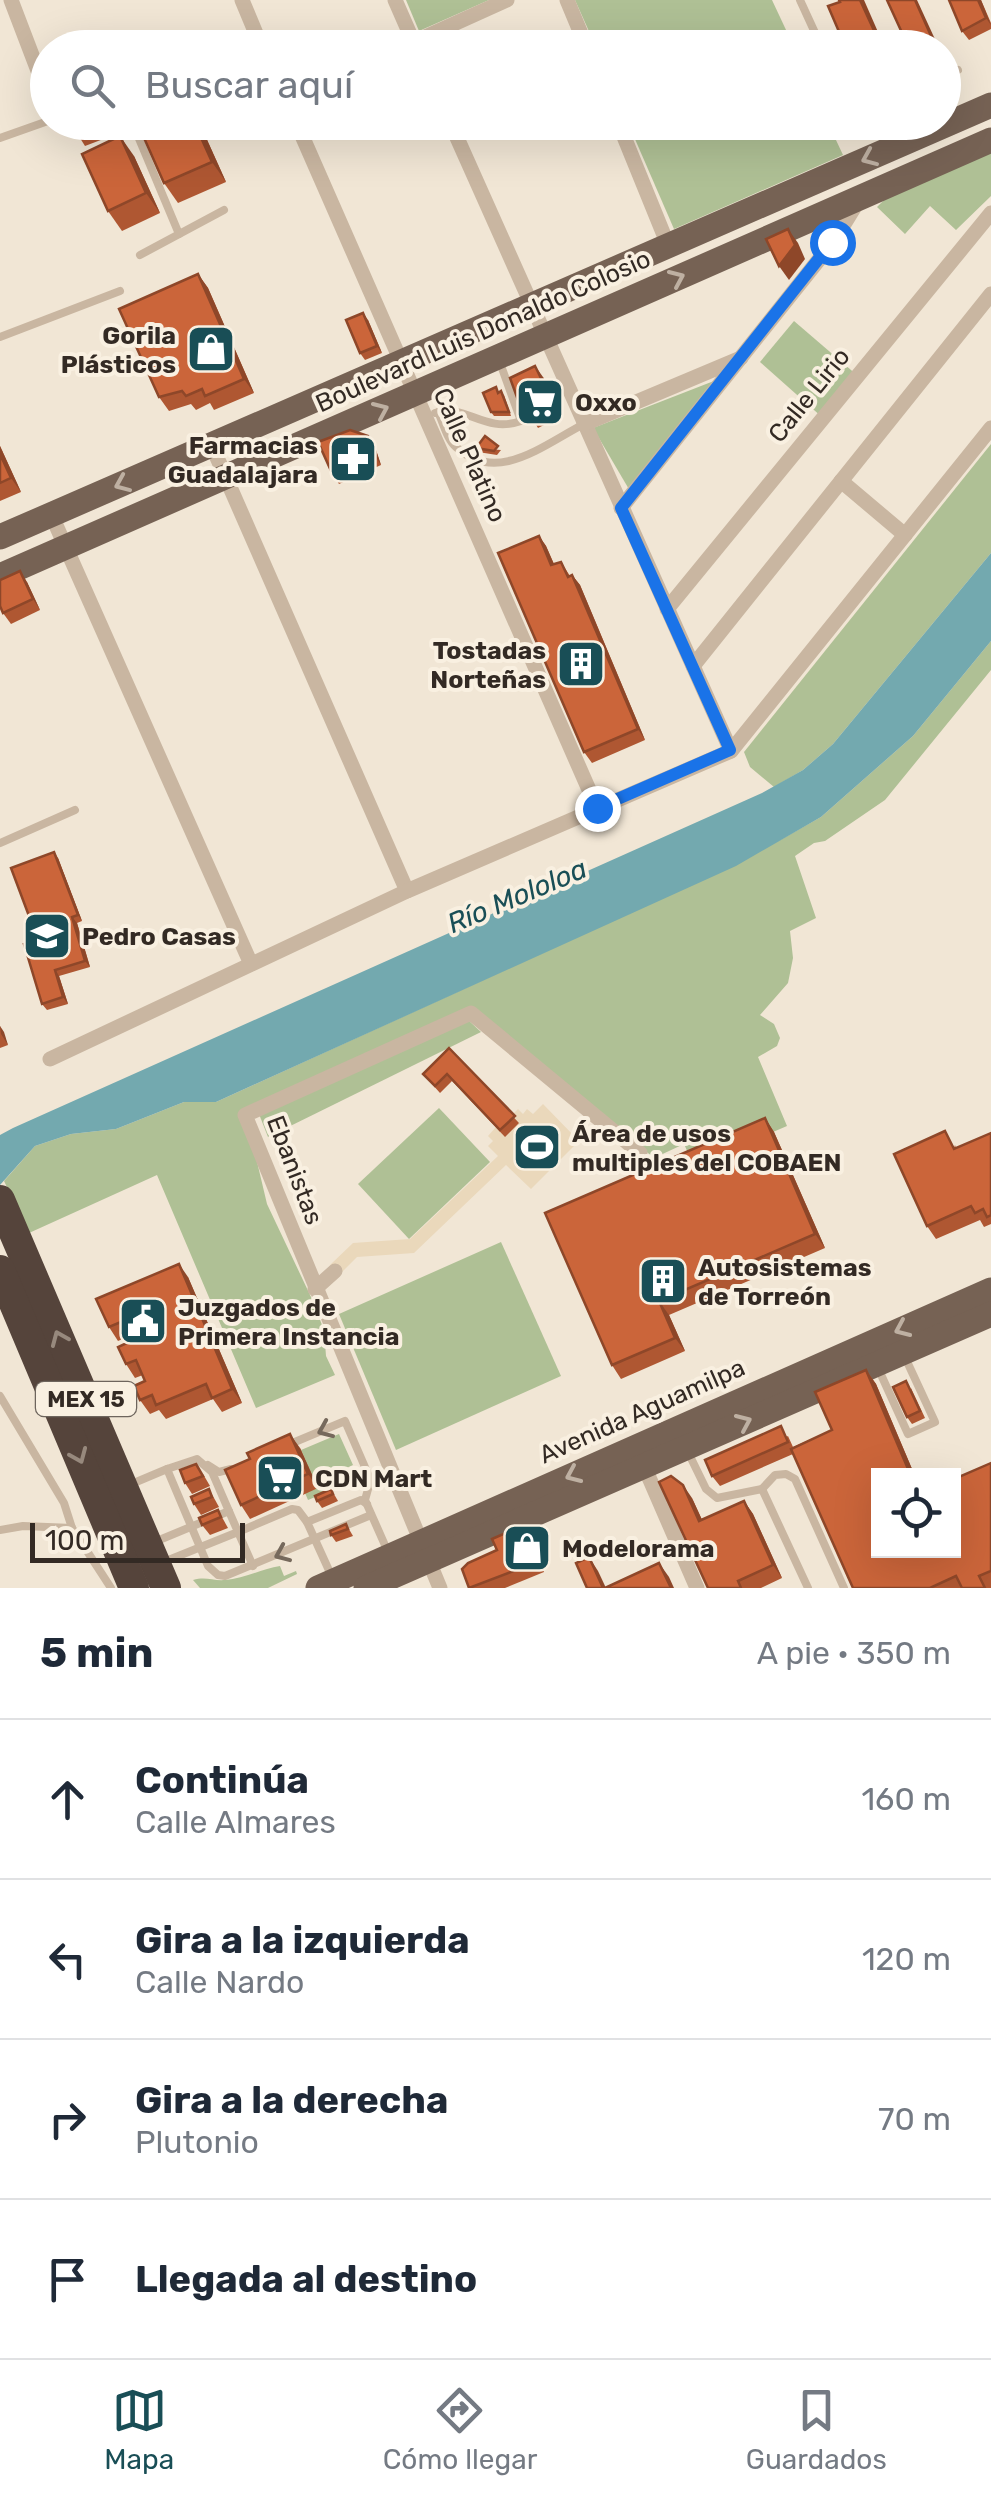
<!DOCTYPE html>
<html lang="es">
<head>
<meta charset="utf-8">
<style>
	body { margin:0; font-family:Rubik,sans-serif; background:#f6f6f7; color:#1f2937 }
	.controls { position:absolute; right:30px; bottom:30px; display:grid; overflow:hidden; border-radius:0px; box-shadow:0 10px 40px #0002 }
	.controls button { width:90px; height:90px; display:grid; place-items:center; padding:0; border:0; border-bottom:2px solid #e0e1e3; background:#fff; color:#1f2937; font:50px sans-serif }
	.scale { position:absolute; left:30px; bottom:25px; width:215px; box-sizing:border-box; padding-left:10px; border:5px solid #332a24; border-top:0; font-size:28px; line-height:35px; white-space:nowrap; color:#332a24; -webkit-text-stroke:8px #f9f0e1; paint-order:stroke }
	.stop { position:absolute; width:30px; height:30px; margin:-22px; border:8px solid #1a73e8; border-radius:50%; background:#fff }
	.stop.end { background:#1a73e8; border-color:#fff; box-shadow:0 2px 10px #0008 }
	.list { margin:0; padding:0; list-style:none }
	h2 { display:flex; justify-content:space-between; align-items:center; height:130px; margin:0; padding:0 40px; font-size:42px }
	h2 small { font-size:32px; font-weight:400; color:#747a83 }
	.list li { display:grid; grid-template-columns:65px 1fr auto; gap:30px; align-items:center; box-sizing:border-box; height:160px; padding:0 40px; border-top:2px solid #e0e1e3 }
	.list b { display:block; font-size:38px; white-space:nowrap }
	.list p { margin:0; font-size:32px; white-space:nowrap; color:#747a83 }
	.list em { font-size:32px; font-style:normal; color:#747a83 }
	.icon { flex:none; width:55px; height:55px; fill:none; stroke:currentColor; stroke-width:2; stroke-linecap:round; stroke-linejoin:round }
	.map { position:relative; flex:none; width:991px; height:1588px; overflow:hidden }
	.search { position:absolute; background:#fff; box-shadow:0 10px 40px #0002; left:30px; right:30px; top:30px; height:110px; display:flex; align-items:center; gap:25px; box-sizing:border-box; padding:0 35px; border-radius:55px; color:#747a83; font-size:38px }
	.sheet { height:770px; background:#fff }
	nav { display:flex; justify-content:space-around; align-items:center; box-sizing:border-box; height:140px; border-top:2px solid #e0e1e3; background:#fff; font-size:28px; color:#747a83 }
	nav a { display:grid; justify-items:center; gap:5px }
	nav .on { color:#194e56 }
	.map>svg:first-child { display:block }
	.green { fill:#afc095 }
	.plaza { fill:#ead8bb }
	.water { fill:#73a9af }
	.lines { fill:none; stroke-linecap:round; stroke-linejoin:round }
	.lane { stroke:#c9b6a1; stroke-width:8 }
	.street { stroke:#c9b6a1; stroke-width:15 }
	.primary { stroke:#766254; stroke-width:25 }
	.highway { stroke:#55443b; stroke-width:30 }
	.wall { fill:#af5732 }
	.shaded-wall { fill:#8e4729 }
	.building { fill:#cb653a; stroke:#8e4729; stroke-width:2.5 }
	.oneway { stroke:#beb0a2 }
	.oneway2 { stroke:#97897d }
	.oneway3 { stroke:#76695c }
	.route { stroke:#1a73e8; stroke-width:12 }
	.labels { text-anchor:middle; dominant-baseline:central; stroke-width:8; stroke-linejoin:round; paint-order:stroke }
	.shield { fill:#f9f0e1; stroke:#6e655d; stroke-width:2.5 }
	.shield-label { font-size:22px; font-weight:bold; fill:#332a24 }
	.street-label { font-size:25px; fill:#332a24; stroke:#f9f0e1 }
	.poi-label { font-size:25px; font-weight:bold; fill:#332a24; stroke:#f9f0e1; text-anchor:start }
	.water-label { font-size:28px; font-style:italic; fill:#194e56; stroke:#f9f0e1 }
</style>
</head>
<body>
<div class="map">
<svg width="991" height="1588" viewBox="0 0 991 1588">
	<rect width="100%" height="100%" fill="#f1e6d5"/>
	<g class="green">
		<path d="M406 0H489L419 31Z"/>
		<path d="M575 0H772L794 47H596Z"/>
		<path d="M628 123H828L843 155 674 229Z"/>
		<path d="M991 149V196L956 230 930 206 905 234 877 207 889 195Z"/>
		<path d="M794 321 858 376 823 418 760 362Z"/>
		<path d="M719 379 630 491 593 428Z"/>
		<path d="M991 444V553L833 744 803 770 774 787 750 767 744 752Z"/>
		<path d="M991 641V670L885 800 825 841 814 843 795 856 816 918 790 931 793 958 788 983 760 1015 774 1024 780 1038 777 1046 758 1057 787 1126 694 1166 684 1144 654 1158 479 1013 246 1115 267 1204 311 1297 324 1330 326 1356 335 1375 256 1408 157 1175 29 1233 4 1181 35 1146 71 1134 116 1129 184 1102H216L584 934 782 839 821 817 913 736Z"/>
		<path d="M466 1018 481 1032 268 1137 259 1114Z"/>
		<path d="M439 1108 490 1162 409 1239 358 1184Z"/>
		<path d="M501 1242 561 1376 396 1450 339 1314Z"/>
		<path d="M339 1434 353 1465 327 1477 332 1490 308 1500 305 1493 317 1487 301 1450Z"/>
		<path d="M280 1566 284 1576 296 1571 297 1574 268 1588H200L193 1580C206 1576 212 1581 225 1580 243 1579 262 1569 280 1566Z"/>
	</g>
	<path class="plaza" d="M543 1104 579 1141 531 1189 506 1165 414 1253 357 1257 339 1275 330 1265 353 1243 410 1239 498 1156 488 1146 493 1141 488 1136 496 1127 505 1136 519 1123 512 1115 518 1109 523 1114 527 1109 533 1114Z"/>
	<path class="water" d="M991 553V641L913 736 821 817 736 866 216 1102H184L116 1129 71 1134 35 1146 0 1185V1135L13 1128 762 793 803 770 833 744Z"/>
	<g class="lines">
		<g class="lane">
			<path d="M800 0 822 48"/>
			<path d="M944 76 958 70"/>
			<path d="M132 122 179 234"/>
			<path d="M0 138 48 121"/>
			<path d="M140 255 224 210"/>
			<path d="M0 337 120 291"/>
			<path d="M438 412C443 422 447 440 456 447 497 485 543 445 584 424"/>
			<path d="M435 413C466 403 484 434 521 421L499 360"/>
			<path d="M0 843 75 810"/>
			<path d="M878 1368 908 1434 935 1422 904 1355"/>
			<path d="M0 1396 64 1503 72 1528 111 1588"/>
			<path d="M290 1444 345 1421 368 1474 370 1482 365 1500 388 1552"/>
			<path d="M688 1452 706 1489 717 1498 762 1489 808 1588"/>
			<path d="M208 1465 219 1472 231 1469"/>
			<path d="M129 1485 167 1469 208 1566 218 1575 225 1576 371 1515"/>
			<path d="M762 1489 775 1475 786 1474 795 1479 844 1588"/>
			<path d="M0 1530 23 1526 72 1528"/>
			<path d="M152 1543 229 1511"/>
			<path d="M161 1563 238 1532 212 1472 197 1459 167 1469"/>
			<path d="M253 1566 238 1532 292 1509 298 1510 307 1522"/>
			<path d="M332 1577 307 1522 361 1500 367 1504"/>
		</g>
		<g class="street">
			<path d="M11 0 40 76"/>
			<path d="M242 0 262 48"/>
			<path d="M395 0 416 48"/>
			<path d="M567 0 587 48"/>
			<path d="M414 42 507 0"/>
			<path d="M296 122 597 808"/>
			<path d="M450 122 731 751"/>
			<path d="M618 122 668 245"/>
			<path d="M584 424 741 358"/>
			<path d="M212 446 407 891"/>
			<path d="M841 481 905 535"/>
			<path d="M621 508 833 242 857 203"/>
			<path d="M51 514 251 964"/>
			<path d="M667 609 991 213"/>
			<path d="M693 666 991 294"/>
			<path d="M50 1059 407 891 731 751 991 428"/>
			<path d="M315 1289 335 1271"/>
			<path d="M644 1466 697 1588"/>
			<path d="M440 1588 245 1115 471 1013 640 1153"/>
		</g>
		<g class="primary">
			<path d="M0 537 991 105"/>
			<path d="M0 576 991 140"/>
			<path d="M318 1588 991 1290"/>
			<path d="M366 1588 991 1314"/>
		</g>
		<g class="highway">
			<path d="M0 1200 166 1588"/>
			<path d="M0 1270 134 1588"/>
		</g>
	</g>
	<g class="wall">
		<path d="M949 0H981L991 23V29L969 40 962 31Z"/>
		<path d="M70 122H126L127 130 85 146Z"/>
		<path d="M199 122 226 182 178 203 164 183Z"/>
		<path d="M134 156 160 213 122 231 108 211Z"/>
		<path d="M198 274 208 288 254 393 214 410 210 403 196 410 191 404 169 411 159 397Z"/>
		<path d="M368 320 382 353 365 360 360 353Z"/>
		<path d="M543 377 562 416 538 428 527 410H525L518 400Z"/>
		<path d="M498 391 504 395 511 416H494L491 412Z"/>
		<path d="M368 436 375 447 381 465 339 484 332 473Z"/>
		<path d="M0 446 21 492 0 501Z"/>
		<path d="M476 448 501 450 497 455 478 452Z"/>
		<path d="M539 536 546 546 554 564 561 562 570 576 572 575 580 585 645 740 592 763 584 752Z"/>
		<path d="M27 582 40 610 11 624 3 613Z"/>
		<path d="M58 858 82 921 77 923 90 967 59 976 68 1004 47 1010 42 1004 38 940Z"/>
		<path d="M0 1026 8 1045 0 1048Z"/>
		<path d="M449 1048 519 1123 505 1137 452 1081 440 1093 423 1074Z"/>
		<path d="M765 1118 774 1132 825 1248 669 1315 685 1351 621 1379 612 1365Z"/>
		<path d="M991 1133V1224L984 1227 980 1220 936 1239 927 1226 955 1145 956 1148Z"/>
		<path d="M188 1277 242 1403 222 1412 213 1399 166 1419 159 1410 150 1414 140 1400 145 1381 143 1375 135 1378 126 1364 129 1342 127 1337 118 1341 109 1327Z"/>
		<path d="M866 1370 876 1384 915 1476H878V1550L991 1463V1588H853L793 1454 720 1486 712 1476 788 1436 793 1447 832 1430Z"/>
		<path d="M911 1388 925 1418 912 1424 907 1417Z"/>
		<path d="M300 1448 318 1488 250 1519 241 1505Z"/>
		<path d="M203 1474 210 1486 192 1494 185 1483Z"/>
		<path d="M209 1489 219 1507 201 1515 194 1504Z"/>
		<path d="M331 1489 338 1501 322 1508 317 1501Z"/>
		<path d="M692 1498 702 1520 744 1501 753 1514 782 1578 761 1588H708Z"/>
		<path d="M218 1510 228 1528 210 1535 202 1525Z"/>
		<path d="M346 1524 353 1536 336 1542 331 1535Z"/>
		<path d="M529 1536 544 1572 505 1588H469Z"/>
	</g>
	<g class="shaded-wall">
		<path d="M860 0H864L885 48H882Z"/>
		<path d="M915 0H917L939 48 936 47Z"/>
		<path d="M978 0H981L991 25 986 18Z"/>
		<path d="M194 122H199L226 182 212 162Z"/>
		<path d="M120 136 134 156 160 213 146 193Z"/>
		<path d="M788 229 798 243 805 259 789 280 779 266Z"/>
		<path d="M198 274 208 288 254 393 244 379Z"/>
		<path d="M363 313 368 320 382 353 377 346Z"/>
		<path d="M535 366 543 377 562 416 554 405Z"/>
		<path d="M368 436 375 447 381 465 374 454Z"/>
		<path d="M0 446 21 492 11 478 0 454Z"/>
		<path d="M539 536 546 546 559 576 551 565Z"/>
		<path d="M20 571 27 582 40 610 33 599Z"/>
		<path d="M572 575 580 585 645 740 638 729Z"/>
		<path d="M54 852 58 858 82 921 78 915Z"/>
		<path d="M72 917 77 923 90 967 85 961Z"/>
		<path d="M55 970 59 976 68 1004 63 997Z"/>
		<path d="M0 1026 4 1032 8 1045 1 1034Z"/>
		<path d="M765 1118 774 1132 825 1248 815 1234Z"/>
		<path d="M179 1264 188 1277 242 1403 232 1389Z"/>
		<path d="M659 1301 669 1315 685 1351 675 1338Z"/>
		<path d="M866 1370 876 1384 915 1476H911Z"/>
		<path d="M290 1434 300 1448 318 1488 308 1474Z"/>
		<path d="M683 1485 692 1498 709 1535 699 1521Z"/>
		<path d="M744 1501 753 1514 782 1578 773 1565Z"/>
		<path d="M522 1526 529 1536 544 1572 537 1562Z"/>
		<path d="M589 1557 598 1571 606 1588H603Z"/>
		<path d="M659 1563 669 1577 674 1588H671Z"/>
	</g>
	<g class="building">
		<path d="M839 0H860L882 48H846L828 6 840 2Z"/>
		<path d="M887 0H915L936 47 909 48Z"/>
		<path d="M949 0H978L986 18 962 31Z"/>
		<path d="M137 122H194L212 162 164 183Z"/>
		<path d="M120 136 146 193 108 211 82 154Z"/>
		<path d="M788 229 795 245 779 266 766 239Z"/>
		<path d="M198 274 244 379 205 396 202 389 186 396 182 391 159 397 119 309Z"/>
		<path d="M363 313 377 346 360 353 346 320Z"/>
		<path d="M535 366 554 405 530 417 521 398 518 400 510 378Z"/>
		<path d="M496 387 498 393 501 391 509 412H491L483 393Z"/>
		<path d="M350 430 368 436 374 454 332 473 318 442Z"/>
		<path d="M485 436 498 446 494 451 476 448Z"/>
		<path d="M0 454 11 478 0 483Z"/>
		<path d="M539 536 551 565 561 562 568 577 572 575 638 729 584 752 498 553Z"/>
		<path d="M20 571 33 599 3 613 0 606V580Z"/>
		<path d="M54 852 78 915 72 917 85 961 55 970 63 997 42 1004 24 944 38 940 11 868Z"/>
		<path d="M449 1048 515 1116 500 1130 447 1074 435 1086 423 1074Z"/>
		<path d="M765 1118 815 1234 659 1301 675 1338 612 1365 545 1213Z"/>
		<path d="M945 1131 954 1149 991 1133V1215L987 1217 983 1209 975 1213 971 1206 927 1226 894 1154Z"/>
		<path d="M179 1264 232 1389 212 1398 206 1384 156 1405 152 1395 140 1400 134 1386 145 1381 136 1360 126 1364 118 1347 129 1342 121 1322 109 1327 96 1299Z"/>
		<path d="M866 1370 911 1476H878V1550H954V1479L991 1463V1571L979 1576 985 1588H962L956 1576 930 1588H853L791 1449 832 1430 815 1392Z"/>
		<path d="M906 1381 920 1411 907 1417 893 1387Z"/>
		<path d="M781 1426 788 1442 712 1476 705 1460Z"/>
		<path d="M290 1434 308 1474 241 1505 225 1470 250 1459 247 1453Z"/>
		<path d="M196 1464 203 1476 185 1483 180 1470Z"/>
		<path d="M671 1476 683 1485 699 1521 744 1501 773 1565 738 1581 741 1588H708L659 1482Z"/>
		<path d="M209 1489 212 1497 194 1504 191 1497Z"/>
		<path d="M331 1489 333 1494 317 1501 315 1496Z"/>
		<path d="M218 1510 221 1517 202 1525 199 1518Z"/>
		<path d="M346 1524 348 1529 331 1535 330 1531Z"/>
		<path d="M522 1526 537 1562 469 1588 462 1569 468 1563 497 1550 492 1539Z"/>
		<path d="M589 1557 603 1588H587L576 1563Z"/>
		<path d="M659 1563 671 1588H605Z"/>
	</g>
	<defs><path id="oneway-chevron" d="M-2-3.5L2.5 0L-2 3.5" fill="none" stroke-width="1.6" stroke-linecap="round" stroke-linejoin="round" transform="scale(2.5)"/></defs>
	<g class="oneway">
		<use href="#oneway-chevron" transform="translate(869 158) rotate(157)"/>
		<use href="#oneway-chevron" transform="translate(677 278) rotate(-24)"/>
		<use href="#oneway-chevron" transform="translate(381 410) rotate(-24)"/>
		<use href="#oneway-chevron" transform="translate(122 484) rotate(157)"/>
		<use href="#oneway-chevron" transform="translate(902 1329) rotate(156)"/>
		<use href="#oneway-chevron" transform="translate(744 1422) rotate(-24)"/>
		<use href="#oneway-chevron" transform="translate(573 1475) rotate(156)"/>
	</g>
	<g class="oneway2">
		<use href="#oneway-chevron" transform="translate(59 1338) rotate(-113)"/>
		<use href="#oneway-chevron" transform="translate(79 1456) rotate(67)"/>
	</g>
	<g class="oneway3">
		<use href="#oneway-chevron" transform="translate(325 1430) rotate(157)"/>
		<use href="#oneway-chevron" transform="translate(282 1554) rotate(157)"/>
	</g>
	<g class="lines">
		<path class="route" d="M597 808 730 750 621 508 832 242"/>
	</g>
	<defs>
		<g id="shop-square" transform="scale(2.5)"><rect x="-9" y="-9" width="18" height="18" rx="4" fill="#194e56" stroke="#f9f0e1"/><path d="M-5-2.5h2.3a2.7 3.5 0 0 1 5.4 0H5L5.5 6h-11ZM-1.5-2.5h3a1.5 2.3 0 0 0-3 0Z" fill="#fff"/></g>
		<g id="supermarket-square" transform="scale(2.5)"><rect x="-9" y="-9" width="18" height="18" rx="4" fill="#194e56" stroke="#f9f0e1"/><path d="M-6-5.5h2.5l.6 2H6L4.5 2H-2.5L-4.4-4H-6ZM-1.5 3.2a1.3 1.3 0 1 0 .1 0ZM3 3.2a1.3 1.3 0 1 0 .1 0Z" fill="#fff"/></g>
		<g id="pharmacy-square" transform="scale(2.5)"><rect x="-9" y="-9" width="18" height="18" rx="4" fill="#194e56" stroke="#f9f0e1"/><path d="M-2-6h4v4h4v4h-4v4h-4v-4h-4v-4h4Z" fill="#fff"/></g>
		<g id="building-square" transform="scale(2.5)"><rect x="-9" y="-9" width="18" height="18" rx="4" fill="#194e56" stroke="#f9f0e1"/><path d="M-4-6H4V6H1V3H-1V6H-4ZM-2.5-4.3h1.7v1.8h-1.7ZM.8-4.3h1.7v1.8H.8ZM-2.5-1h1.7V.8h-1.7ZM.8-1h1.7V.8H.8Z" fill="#fff"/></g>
		<g id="school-square" transform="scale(2.5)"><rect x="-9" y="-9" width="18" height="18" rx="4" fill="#194e56" stroke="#f9f0e1"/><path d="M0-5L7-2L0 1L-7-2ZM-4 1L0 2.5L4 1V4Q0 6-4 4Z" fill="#fff"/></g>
		<g id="stadium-square" transform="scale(2.5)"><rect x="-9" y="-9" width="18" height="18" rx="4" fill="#194e56" stroke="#f9f0e1"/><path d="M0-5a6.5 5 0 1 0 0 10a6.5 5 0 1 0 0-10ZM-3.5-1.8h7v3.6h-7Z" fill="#fff"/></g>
		<g id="civic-square" transform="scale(2.5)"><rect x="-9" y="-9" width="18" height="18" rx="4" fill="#194e56" stroke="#f9f0e1"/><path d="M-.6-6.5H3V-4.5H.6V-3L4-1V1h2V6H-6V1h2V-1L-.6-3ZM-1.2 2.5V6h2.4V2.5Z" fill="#fff"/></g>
	</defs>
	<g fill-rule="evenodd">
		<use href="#shop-square" x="211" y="349"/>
		<use href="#supermarket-square" x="540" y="402"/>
		<use href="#pharmacy-square" x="353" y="459"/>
		<use href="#building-square" x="581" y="664"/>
		<use href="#school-square" x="47" y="936"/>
		<use href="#stadium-square" x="537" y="1147"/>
		<use href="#building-square" x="663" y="1281"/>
		<use href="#civic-square" x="143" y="1321"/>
		<use href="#supermarket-square" x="280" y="1478"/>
		<use href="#shop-square" x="527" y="1548"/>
	</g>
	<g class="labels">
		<rect class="shield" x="36" y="1382" width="100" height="34" rx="8"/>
		<g class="shield-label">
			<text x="86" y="1399">MEX 15</text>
		</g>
		<g class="street-label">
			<text transform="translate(483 331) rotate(-24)">Boulevard Luis Donaldo Colosio</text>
			<text transform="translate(809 395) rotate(-51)">Calle Lirio</text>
			<text transform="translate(470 455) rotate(66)">Calle Platino</text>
			<text transform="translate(295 1170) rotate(69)">Ebanistas</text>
			<text transform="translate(642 1411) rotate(-24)">Avenida Aguamilpa</text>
		</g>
		<g class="poi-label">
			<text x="176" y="335" text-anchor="end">Gorila<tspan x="176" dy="29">Plásticos</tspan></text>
			<text x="575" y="402">Oxxo</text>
			<text x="318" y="445" text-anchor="end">Farmacias<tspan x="318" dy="29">Guadalajara</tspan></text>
			<text x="546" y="650" text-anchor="end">Tostadas<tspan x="546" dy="29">Norteñas</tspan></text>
			<text x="82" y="936">Pedro Casas</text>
			<text x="572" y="1133">Área de usos<tspan x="572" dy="29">multiples del COBAEN</tspan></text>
			<text x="698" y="1267">Autosistemas<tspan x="698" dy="29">de Torreón</tspan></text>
			<text x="178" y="1307">Juzgados de<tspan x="178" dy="29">Primera Instancia</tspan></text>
			<text x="315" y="1478">CDN Mart</text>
			<text x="562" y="1548">Modelorama</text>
		</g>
		<g class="water-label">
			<text transform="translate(517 896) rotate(-23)">Río Mololoa</text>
		</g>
	</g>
</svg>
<div class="controls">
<button><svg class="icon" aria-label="locate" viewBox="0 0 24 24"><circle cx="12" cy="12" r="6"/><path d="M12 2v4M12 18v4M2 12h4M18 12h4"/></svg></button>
</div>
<div class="scale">100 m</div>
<div class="stop" style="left:832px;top:242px"></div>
<div class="stop end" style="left:597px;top:808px"></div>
<div class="search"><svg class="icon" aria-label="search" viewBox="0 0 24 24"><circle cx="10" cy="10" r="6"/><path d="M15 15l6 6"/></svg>Buscar aquí</div>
</div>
<section class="sheet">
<h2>5 min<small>A pie · 350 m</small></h2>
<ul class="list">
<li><svg class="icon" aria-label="ahead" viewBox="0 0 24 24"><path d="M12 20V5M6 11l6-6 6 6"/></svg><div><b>Continúa</b><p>Calle Almares</p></div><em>160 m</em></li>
<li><svg class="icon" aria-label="left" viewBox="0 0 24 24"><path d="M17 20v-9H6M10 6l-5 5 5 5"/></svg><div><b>Gira a la izquierda</b><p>Calle Nardo</p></div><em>120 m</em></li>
<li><svg class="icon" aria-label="right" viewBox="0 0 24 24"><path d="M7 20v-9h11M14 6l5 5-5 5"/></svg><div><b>Gira a la derecha</b><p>Plutonio</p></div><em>70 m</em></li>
<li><svg class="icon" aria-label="arrive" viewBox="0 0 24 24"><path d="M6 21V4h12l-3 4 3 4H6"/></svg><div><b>Llegada al destino</b></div></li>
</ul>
</section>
<nav>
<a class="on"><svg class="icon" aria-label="map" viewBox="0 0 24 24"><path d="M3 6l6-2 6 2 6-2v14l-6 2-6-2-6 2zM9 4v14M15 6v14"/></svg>Mapa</a>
<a><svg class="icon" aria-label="directions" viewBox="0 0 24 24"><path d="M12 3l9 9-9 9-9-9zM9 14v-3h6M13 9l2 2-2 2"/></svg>Cómo llegar</a>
<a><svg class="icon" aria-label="saved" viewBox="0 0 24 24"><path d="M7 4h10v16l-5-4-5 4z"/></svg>Guardados</a>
</nav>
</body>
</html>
